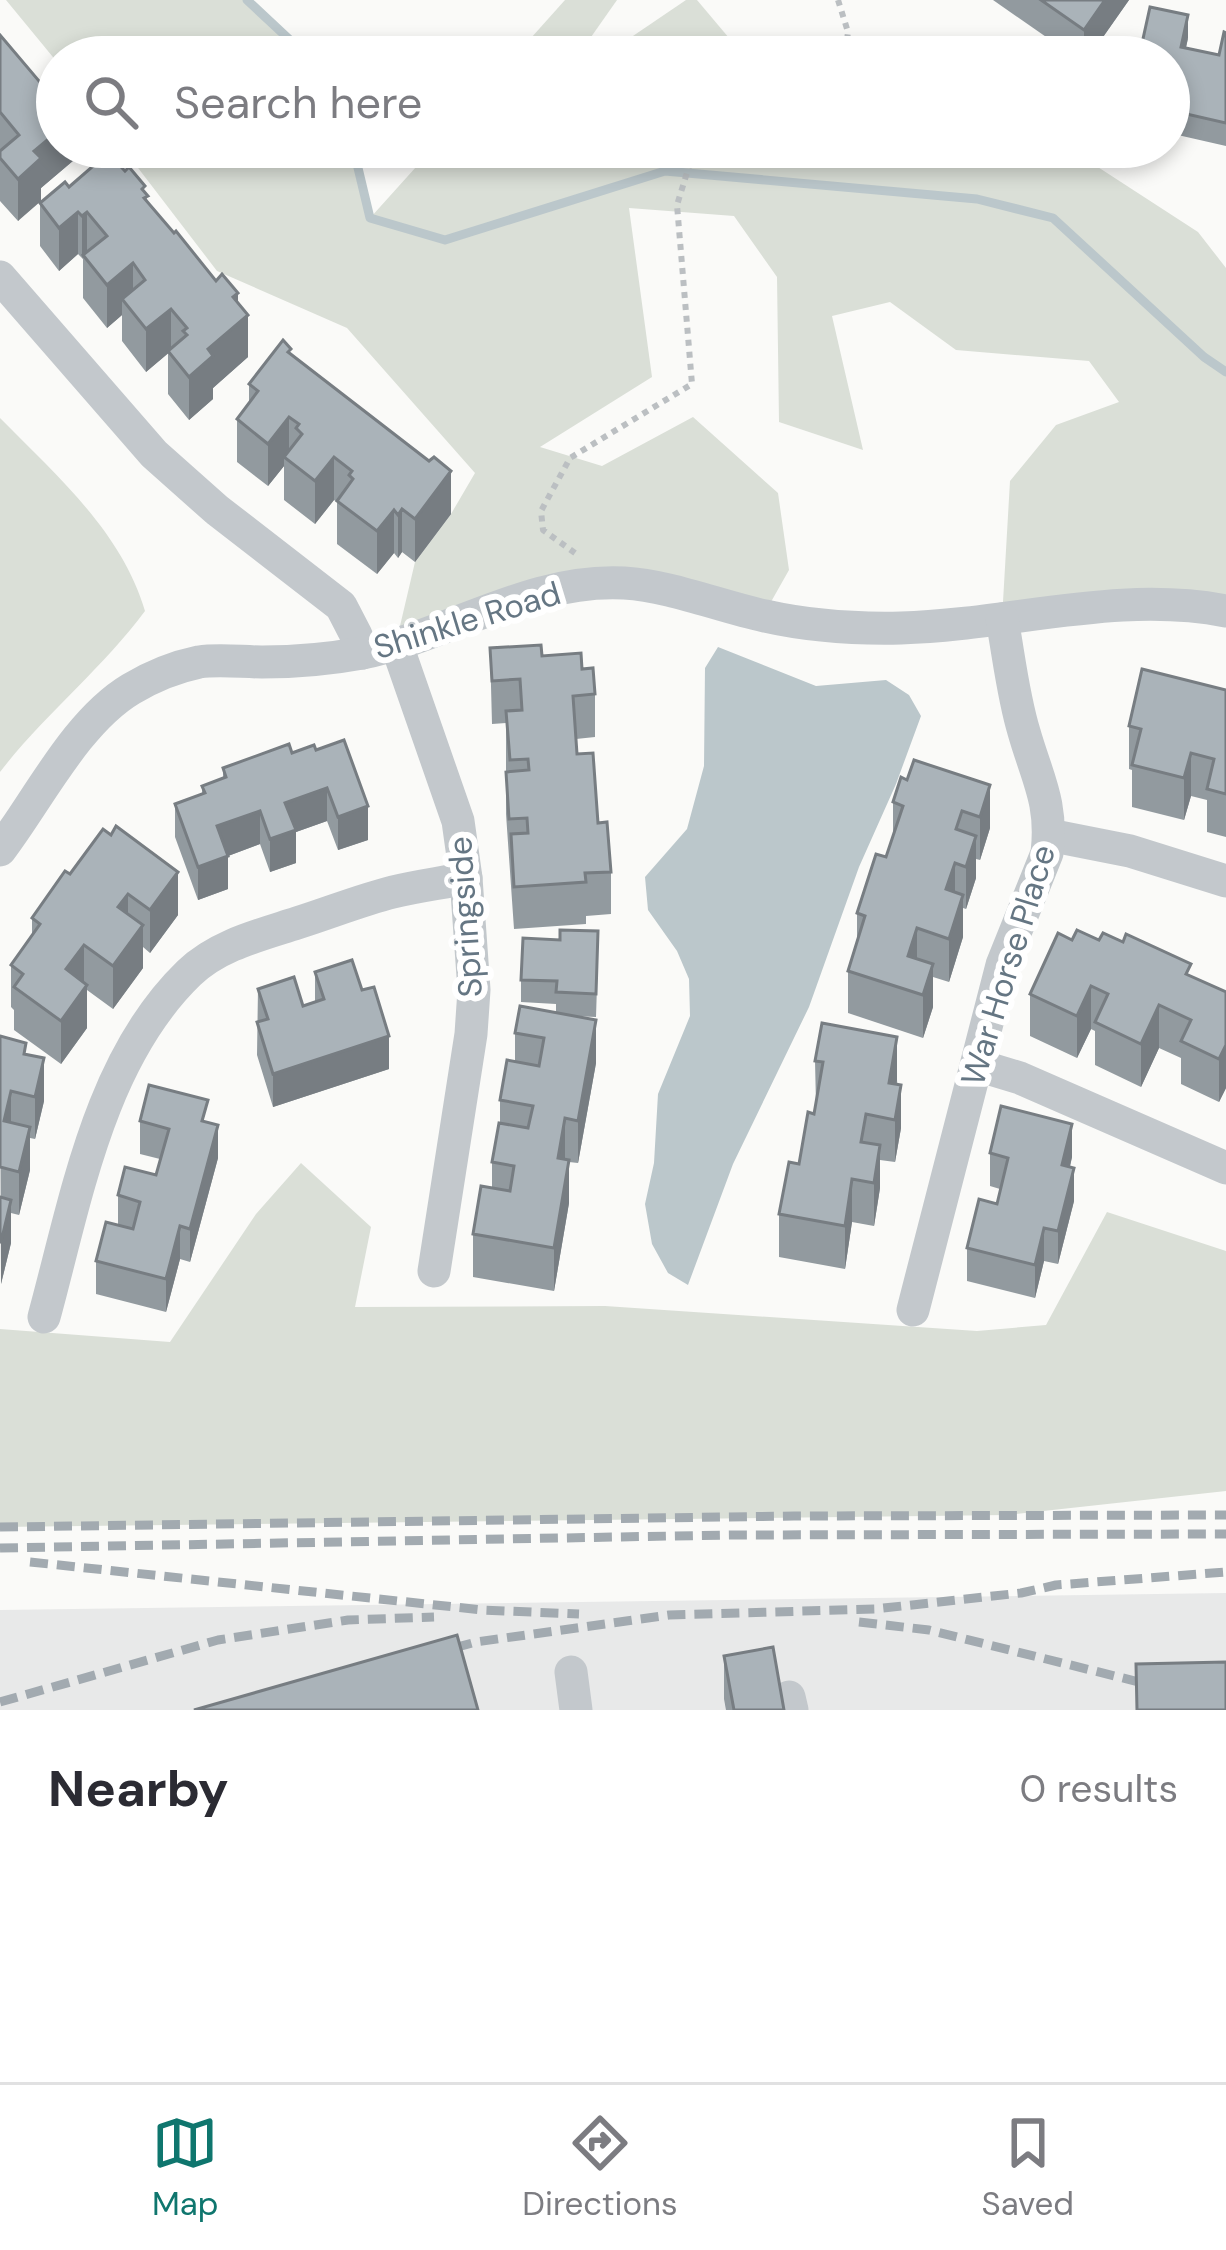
<!DOCTYPE html>
<html lang="en">
<head>
<meta charset="utf-8">
<style>
	body { margin:0; font-family:"DM Sans",sans-serif; background:#f7f7f7; color:#2b2b33 }
	.list { margin:0; padding:0; list-style:none }
	h2 { display:flex; justify-content:space-between; align-items:center; height:156px; margin:0; padding:0 48px; font-size:51px }
	h2 small { font-size:39px; font-weight:400; color:#7c7c81 }
	.icon { flex:none; width:66px; height:66px; fill:none; stroke:currentColor; stroke-width:2; stroke-linecap:round; stroke-linejoin:round }
	.map { position:relative; flex:none; width:1226px; height:1710px; overflow:hidden }
	.search { position:absolute; background:#fff; box-shadow:0 6px 18px #0003; left:36px; right:36px; top:36px; height:132px; display:flex; align-items:center; gap:30px; box-sizing:border-box; padding:0 42px; border-radius:66px; color:#7c7c81; font-size:45px }
	.sheet { height:372px; background:#fff }
	nav { display:flex; justify-content:space-around; align-items:center; box-sizing:border-box; height:168px; border-top:3px solid #e1e1e2; background:#fff; font-size:33px; color:#7c7c81 }
	nav a { display:grid; justify-items:center; gap:6px }
	nav .on { color:#0f766e }
	.map>svg:first-child { display:block }
	.built { fill:#e8e9e9 }
	.green { fill:#dadfd7 }
	.water { fill:#bbc7cb }
	.lines { fill:none; stroke-linecap:round; stroke-linejoin:round }
	.stream { stroke:#bbc7cb; stroke-width:9 }
	.path { stroke:#bbbfc2; stroke-width:6; stroke-dasharray:6 6; stroke-linecap:butt }
	.minor { stroke:#c3c8cc; stroke-width:33 }
	.rail { stroke:#a2aab0; stroke-width:9; stroke-dasharray:18 9; stroke-linecap:butt }
	.wall { fill:#929a9f }
	.shaded-wall { fill:#777d82 }
	.building { fill:#aab3b9; stroke:#777d82; stroke-width:3 }
	.labels { text-anchor:middle; dominant-baseline:central; stroke-width:12; stroke-linejoin:round; paint-order:stroke }
	.street-label { font-size:33px; fill:#657683; stroke:#fff }
</style>
</head>
<body>
<div class="map">
<svg width="1226" height="1710" viewBox="0 0 1226 1710">
	<rect width="100%" height="100%" fill="#fafaf8"/>
	<path class="built" d="M1226 1593V1710H0V1610Z"/>
	<g class="green">
		<path d="M6 0H247L291 41 303 57H57V62Z"/>
		<path d="M565 0H617L577 57H514Z"/>
		<path d="M686 0H697L745 57H602Z"/>
		<path d="M122 147H353L371 217 434 147H1067L1198 232 1226 268V611L1002 619 1010 481 1056 425 1119 402 1089 361 956 350 890 302 832 316 863 450 779 422 777 277 734 216 629 208 652 377 540 447 602 466 693 417 778 493 789 570 763 616 627 583 396 643 415 562 451 514 475 473 347 328 217 271Z"/>
		<path d="M0 418C56 475 122 532 145 611 102 669 44 715 0 772Z"/>
		<path d="M301 1163 371 1227 355 1307 605 1306 977 1331 1046 1325 1107 1212 1226 1251V1491L1007 1515 0 1527V1329L170 1342 256 1214Z"/>
	</g>
	<path class="water" d="M718 647 816 686 886 680 909 695 921 716 896 784 859 867 809 1007 733 1164 688 1285 668 1273 652 1244 645 1204 654 1163 658 1094 690 1016 689 979 677 951 648 910 645 877 687 829 704 766 705 668Z"/>
	<g class="lines">
		<g class="stream">
			<path d="M247 0 291 41 303 57"/>
			<path d="M353 147 370 218 445 240 665 171 977 199 1053 218 1204 357 1226 372"/>
		</g>
		<g class="path">
			<path d="M838 0 848 32 845 57"/>
			<path d="M575 553 543 530 541 511 570 458 692 384 677 205 695 147"/>
		</g>
		<g class="minor">
			<path d="M0 277 154 454 217 510 341 606 356 635 362 653"/>
			<path d="M396 643 458 821 466 878 474 990 471 1034 434 1271"/>
			<path d="M1049 835 1130 851 1226 881"/>
			<path d="M0 850C38 800 76 722 131 689 151 677 175 667 199 662 219 659 242 662 262 662 294 662 330 659 362 653 450 635 530 578 624 583 672 586 718 606 765 616 809 626 856 629 901 628 1010 625 1117 590 1226 611"/>
			<path d="M977 1065 1020 1078 1226 1168"/>
			<path d="M913 1310 1002 965 1047 853C1053 802 1037 778 1024 732 1013 696 1009 657 1002 619"/>
			<path d="M44 1317C76 1200 99 1060 189 973 218 945 260 935 297 923 329 913 361 900 393 892 417 886 442 883 466 878"/>
			<path d="M571 1672 576 1710"/>
			<path d="M789 1697 792 1710"/>
		</g>
		<g class="rail">
			<path d="M0 1527 794 1516 1226 1515"/>
			<path d="M0 1548 729 1535 1226 1534"/>
			<path d="M30 1562 483 1610 579 1614"/>
			<path d="M859 1622 929 1630 1143 1683 1226 1691"/>
			<path d="M428 1655 476 1642 669 1615 875 1609 1021 1593 1056 1585 1226 1572"/>
			<path d="M0 1702 218 1640 348 1620 434 1617"/>
		</g>
	</g>
	<g class="wall">
		<path d="M993 0H1129L1089 57H1075Z"/>
		<path d="M1226 33V146L1169 133V57L1188 38 1186 48 1219 55Z"/>
		<path d="M0 35 74 147V160L41 188 18 221 0 201Z"/>
		<path d="M69 187 145 193 148 202 216 281 238 303 248 357 213 388V399L189 420 168 394V353L146 372 122 341V315L107 328 83 298V259L78 254 59 271 40 246V203Z"/>
		<path d="M291 355 451 514 415 562 402 552 398 558 394 553 377 574 337 544V502L334 500 315 524 284 500V466L268 486 237 462V419L249 403V384Z"/>
		<path d="M490 648 542 656 582 669 595 694V737L576 739 577 754 611 872V914L586 916V924L514 929 506 814V723L492 724Z"/>
		<path d="M1226 690V837L1207 832V800L1191 796 1184 820 1132 807V770L1129 769V726Z"/>
		<path d="M314 745 368 840 338 850 327 821 296 832V863L270 872 260 844 228 856V889L198 900 175 837V804L202 794V786L223 778V768L292 753Z"/>
		<path d="M907 780 990 785V828L980 860 976 859V878L966 909 963 908V937L949 982 933 977V1007L923 1038 848 1013V971L857 940V913L886 857 893 835V802Z"/>
		<path d="M103 829 178 915 150 953 143 947V968L113 1009 87 990V1028L61 1064 14 1030V1010L11 1007V965L32 936V918L70 874Z"/>
		<path d="M1072 940H1099L1191 976 1226 992V1088L1219 1102 1181 1084V1058L1159 1048 1141 1087 1095 1065V1031L1091 1029 1077 1058 1030 1036V994Z"/>
		<path d="M598 954 596 1017 573 1016 596 1063 578 1163 569 1162V1203L554 1291 473 1277V1234L492 1188V1162L500 1123V1100L515 1062V1033L556 1013V1004L521 1002V980Z"/>
		<path d="M315 972 389 1069 273 1107 257 1055 258 989 303 1006 315 1002Z"/>
		<path d="M0 1036 26 1054 44 1101 35 1139 30 1138V1170L19 1215 11 1213V1243L1 1284Z"/>
		<path d="M815 1061 897 1080 901 1128 895 1162 880 1160V1188L874 1226 852 1222 845 1269 779 1257V1214L799 1164 814 1114 816 1104Z"/>
		<path d="M140 1121 208 1122 218 1158 190 1262 180 1259 166 1312 96 1294V1261L118 1225V1195L156 1175 160 1159 140 1154Z"/>
		<path d="M990 1153 1072 1157 1070 1167 1074 1201 1058 1264 1044 1261 1035 1298 967 1281V1248L997 1204 1000 1189 990 1186Z"/>
		<path d="M724 1656 784 1710H726L724 1699Z"/>
	</g>
	<g class="shaded-wall">
		<path d="M1105 0H1129L1089 57H1084V30Z"/>
		<path d="M1188 15V38L1181 69V47Z"/>
		<path d="M57 132V147H74V160L41 188V201L18 221V179L34 151Z"/>
		<path d="M78 212V254L59 271V228Z"/>
		<path d="M87 212V255H83L82 259V216Z"/>
		<path d="M133 263V306L122 299V315L107 328V285Z"/>
		<path d="M238 293V323L248 315V357L213 388V399L189 420V377L208 349 233 297Z"/>
		<path d="M171 309V351L146 372V329Z"/>
		<path d="M289 417V459L284 457V466L268 486V444Z"/>
		<path d="M334 457V500L315 524V481Z"/>
		<path d="M451 471V514L415 562V519Z"/>
		<path d="M402 509V552L398 558V515Z"/>
		<path d="M394 510V553L377 574V531Z"/>
		<path d="M1191 753V796L1184 820V778Z"/>
		<path d="M990 785V828L980 860V817Z"/>
		<path d="M327 788V821L296 832V863L270 872V839L285 803Z"/>
		<path d="M368 806V840L338 850V817Z"/>
		<path d="M260 811V844L228 856V889L198 900V867L217 826Z"/>
		<path d="M976 836V878L966 909V867Z"/>
		<path d="M955 863V905L946 889Z"/>
		<path d="M178 872V915L150 953V910Z"/>
		<path d="M128 894V936L118 907Z"/>
		<path d="M963 895V937L949 982V939Z"/>
		<path d="M143 925V968L113 1009V966Z"/>
		<path d="M917 928V971L908 956Z"/>
		<path d="M84 945V988L66 969Z"/>
		<path d="M933 964V1007L923 1038V995Z"/>
		<path d="M87 985V1028L61 1064V1021Z"/>
		<path d="M1091 986V1029L1077 1058V1016Z"/>
		<path d="M1159 1005V1048L1141 1087V1044Z"/>
		<path d="M596 1020V1063L578 1163V1121Z"/>
		<path d="M389 1036V1069L273 1107V1074Z"/>
		<path d="M897 1037V1080L890 1119 889 1083Z"/>
		<path d="M1226 1045V1088L1219 1102V1059Z"/>
		<path d="M44 1058V1101L35 1139V1097Z"/>
		<path d="M901 1085V1128L895 1162V1120Z"/>
		<path d="M11 1091V1133L4 1121Z"/>
		<path d="M565 1118V1161L558 1158Z"/>
		<path d="M1072 1124V1157L1062 1198V1165Z"/>
		<path d="M218 1125V1158L190 1262V1229Z"/>
		<path d="M30 1127V1170L19 1215V1172Z"/>
		<path d="M880 1145V1188L874 1226V1183Z"/>
		<path d="M569 1160V1203L554 1291V1248Z"/>
		<path d="M1074 1168V1201L1058 1264V1231Z"/>
		<path d="M852 1179V1222L845 1269V1226Z"/>
		<path d="M11 1200V1243L1 1284V1242Z"/>
		<path d="M180 1226V1259L166 1312V1279Z"/>
		<path d="M1044 1228V1261L1035 1298V1265Z"/>
	</g>
	<g class="building">
		<path d="M1041 0H1105L1084 30Z"/>
		<path d="M1150 7 1188 15 1181 47 1219 55 1224 32 1226 33V123L1169 110V57H1139Z"/>
		<path d="M0 35 44 87 50 82 57 89V132L34 151 41 158 18 179 0 158V151L19 135 0 112Z"/>
		<path d="M108 153 125 171 129 167 145 186 142 189 148 196 144 198 174 233 176 231 216 281 222 274 238 293 233 297 248 315 208 349 213 356 189 377 168 351 187 335 183 331 187 328 171 309 146 329 122 299 145 280 133 263 107 285 83 255 107 236 87 212 82 216 78 212 59 228 40 203 65 182 69 187Z"/>
		<path d="M283 340 291 349 288 352 429 461 434 457 451 471 415 519 402 509 398 515 394 510 377 531 337 501 353 479 349 475 352 471 334 457 315 481 284 457 302 434 296 428 299 424 289 417 268 444 237 419 258 391 249 384Z"/>
		<path d="M541 645 542 656 581 653 582 669 593 668 595 694 573 696 577 754 593 753 598 823 607 822 611 872 585 873 586 882 514 887 511 834 528 833 527 818 509 819 506 772 529 770 528 759 510 760 506 711 522 710 520 679 492 681 490 648Z"/>
		<path d="M1142 669 1226 690V794L1207 789 1214 759 1191 753 1184 778 1132 765 1141 729 1129 726Z"/>
		<path d="M344 740 368 806 338 817 327 788 285 803 296 830 270 839 260 811 217 826 228 856 198 867 175 804 205 793 202 786 226 777 223 768 289 744 292 753 314 745 316 750Z"/>
		<path d="M914 760 990 785 980 817 962 811 956 829 976 836 966 867 955 863 946 889 963 895 949 939 917 928 908 956 933 964 923 995 848 971 865 916 857 913 876 854 886 857 903 806 893 802 901 777 907 780Z"/>
		<path d="M116 826 178 872 150 910 128 894 118 907 143 925 113 966 84 945 66 969 87 985 61 1021 14 987 23 974 11 965 40 924 32 918 65 871 70 874 103 829 111 835Z"/>
		<path d="M560 930 598 931 596 994 556 992 557 981 521 980 523 938 560 940Z"/>
		<path d="M1077 930 1099 940 1103 933 1123 942 1126 934 1191 964 1186 974 1226 992V1045L1219 1059 1181 1041 1191 1020 1159 1005 1141 1044 1095 1022 1108 994 1091 986 1077 1016 1030 994 1058 933 1072 940Z"/>
		<path d="M352 960 362 990 374 987 389 1036 273 1074 257 1022 268 1019 258 989 294 977 303 1006 324 999 315 972Z"/>
		<path d="M520 1006 596 1020 578 1121 565 1118 558 1158 569 1160 554 1248 473 1234 481 1186 510 1191 514 1166 492 1162 499 1123 528 1128 533 1106 500 1100 507 1060 539 1066 544 1038 515 1033Z"/>
		<path d="M822 1023 897 1037 889 1083 901 1085 895 1120 866 1114 861 1142 880 1145 874 1183 852 1179 845 1226 779 1214 789 1162 799 1164 808 1112 814 1114 823 1062 815 1061Z"/>
		<path d="M0 1036 26 1043 24 1054 44 1058 35 1097 11 1091 4 1121 30 1127 19 1172 0 1167Z"/>
		<path d="M149 1085 208 1100 202 1121 218 1125 190 1229 180 1226 166 1279 96 1261 106 1222 133 1229 140 1202 118 1195 125 1167 156 1175 169 1129 140 1121Z"/>
		<path d="M1001 1106 1072 1124 1062 1165 1074 1168 1058 1231 1044 1228 1035 1265 967 1248 979 1199 997 1204 1008 1158 990 1153Z"/>
		<path d="M0 1197 11 1200 1 1242 0 1241Z"/>
		<path d="M457 1635 478 1710H194Z"/>
		<path d="M773 1647 784 1710H734L724 1656Z"/>
		<path d="M1226 1662V1710H1137L1136 1664Z"/>
	</g>
	<g class="labels">
		<g class="street-label">
			<text transform="translate(467 620) rotate(-17)">Shinkle Road</text>
			<text transform="translate(465 917) rotate(-94)">Springside</text>
			<text transform="translate(1008 965) rotate(-73)">War Horse Place</text>
		</g>
	</g>
</svg>
<div class="search"><svg class="icon" aria-label="search" viewBox="0 0 24 24"><circle cx="10" cy="10" r="6"/><path d="M15 15l6 6"/></svg>Search here</div>
</div>
<section class="sheet">
<h2>Nearby<small>0 results</small></h2>
<ul class="list">
</ul>
</section>
<nav>
<a class="on"><svg class="icon" aria-label="map" viewBox="0 0 24 24"><path d="M3 6l6-2 6 2 6-2v14l-6 2-6-2-6 2zM9 4v14M15 6v14"/></svg>Map</a>
<a><svg class="icon" aria-label="directions" viewBox="0 0 24 24"><path d="M12 3l9 9-9 9-9-9zM9 14v-3h6M13 9l2 2-2 2"/></svg>Directions</a>
<a><svg class="icon" aria-label="saved" viewBox="0 0 24 24"><path d="M7 4h10v16l-5-4-5 4z"/></svg>Saved</a>
</nav>
</body>
</html>
